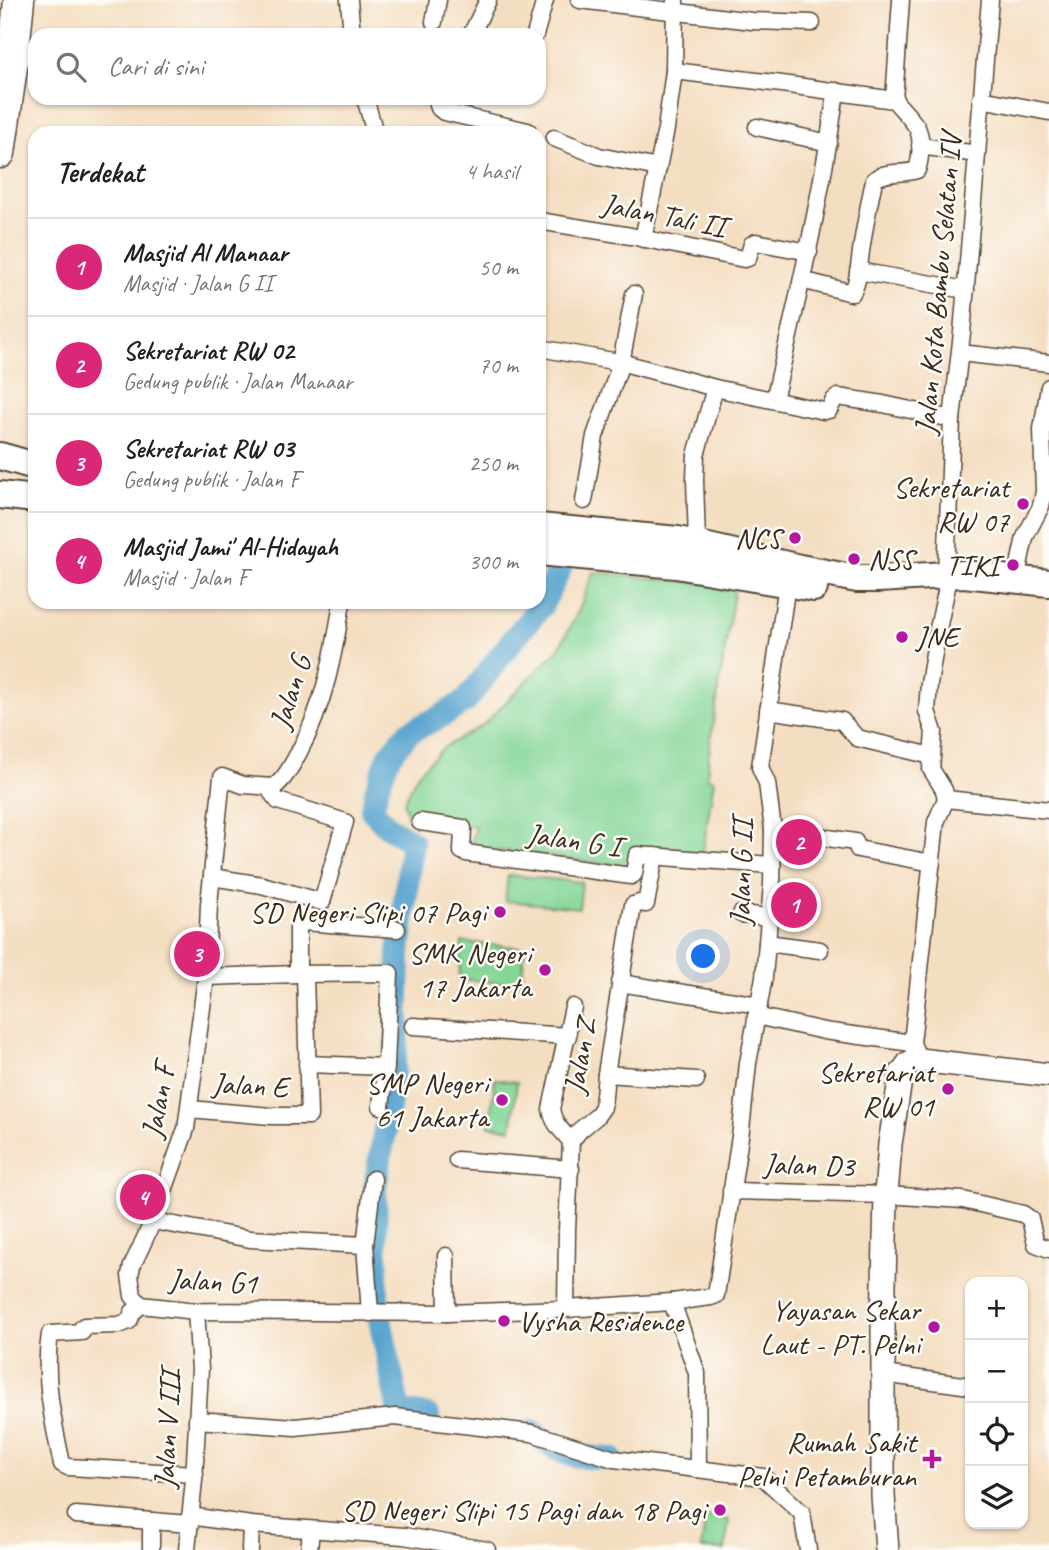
<!DOCTYPE html>
<html lang="id">
<head>
<meta charset="utf-8">
<style>
	body { margin:0; font-family:Caveat,sans-serif; background:#f2f2f2; color:#202124 }
	.controls { position:absolute; right:21px; bottom:21px; display:grid; overflow:hidden; border-radius:14px; box-shadow:0 2px 5px #0004 }
	.controls button { width:63px; height:63px; display:grid; place-items:center; padding:0; border:0; border-bottom:2px solid #e0e0e0; background:#fff; color:#202124; font:35px sans-serif }
	.you { position:absolute; left:704px; top:957px; width:24px; height:24px; margin:-18px; border:5px solid #fff; border-radius:50%; background:#1a73e8; box-shadow:0 0 0 10px #1a73e833 }
	.badge { display:grid; place-items:center; width:46px; height:46px; border-radius:50%; background:#db2777; color:#fff; font-size:23px; font-weight:700 }
	.pin { position:absolute; translate:-50% -50%; border:4px solid #fff; box-shadow:0 2px 7px #0006 }
	.list { margin:0; padding:0; list-style:none }
	h2 { display:flex; justify-content:space-between; align-items:center; height:91px; margin:0; padding:0 28px; font-size:30px }
	h2 small { font-size:23px; font-weight:400; color:#757577 }
	.list li { display:grid; grid-template-columns:46px 1fr auto; gap:21px; align-items:center; box-sizing:border-box; height:98px; padding:0 28px; border-top:2px solid #e0e0e0 }
	.list b { display:block; font-size:26px; white-space:nowrap }
	.list p { margin:0; font-size:23px; white-space:nowrap; color:#757577 }
	.list em { font-size:23px; font-style:normal; color:#757577 }
	.icon { flex:none; width:38px; height:38px; fill:none; stroke:currentColor; stroke-width:2; stroke-linecap:round; stroke-linejoin:round }
	.map { position:relative; flex:none; width:1049px; height:1550px; overflow:hidden }
	.search { position:absolute; background:#fff; box-shadow:0 2px 5px #0004; left:28px; top:28px; width:518px; height:77px; display:flex; align-items:center; gap:18px; box-sizing:border-box; padding:0 24px; border-radius:21px; color:#757577; font-size:26px }
	.panel { position:absolute; background:#fff; box-shadow:0 2px 5px #0004; left:28px; top:126px; width:518px; height:483px; border-radius:21px }
	.map>svg:first-child { display:block }
	.green { fill:#84d697; stroke:#60805a; stroke-width:2 }
	.lines { fill:none; stroke-linecap:round; stroke-linejoin:round }
	.river { stroke:#54a2cd; stroke-width:24 }
	.street-casing { stroke:#574536; stroke-width:19 }
	.secondary-casing { stroke:#574536; stroke-width:26 }
	.primary-casing { stroke:#574536; stroke-width:30 }
	.highway-casing { stroke:#574536; stroke-width:33 }
	.street { stroke:#fff; stroke-width:16 }
	.secondary { stroke:#fff; stroke-width:23 }
	.primary { stroke:#fff; stroke-width:26 }
	.highway { stroke:#fff; stroke-width:30 }
	.poi-dot { fill:#b5179e; stroke:#fdfcf7; stroke-width:2.5 }
	.labels { text-anchor:middle; dominant-baseline:central; stroke-width:5; stroke-linejoin:round; paint-order:stroke }
	.street-label { font-size:30px; fill:#3b2a1e; stroke:#fdfcf7 }
	.poi-label { font-size:30px; fill:#3b2a1e; stroke:#fdfcf7; text-anchor:end }
</style>
</head>
<body>
<div class="map">
<svg width="1049" height="1550" viewBox="0 0 1049 1550">
	<rect width="100%" height="100%" fill="#fdfcf7"/>
	<filter id="ink" filterUnits="userSpaceOnUse"><feTurbulence type="fractalNoise" baseFrequency=".0143" numOctaves="2"/><feDisplacementMap in="SourceGraphic" scale="14" xChannelSelector="R" yChannelSelector="G"/><feConvolveMatrix kernelMatrix="1 2 1 2 8 2 1 2 1" color-interpolation-filters="sRGB"/></filter>
	<filter id="wash" filterUnits="userSpaceOnUse"><feTurbulence type="fractalNoise" baseFrequency=".00686" numOctaves="4" result="noise"/><feDisplacementMap in="SourceGraphic" scale="28" xChannelSelector="R" yChannelSelector="G"/><feGaussianBlur stdDeviation="1.57" result="paint"/><feColorMatrix in="noise" values="0 0 0 0 0 0 0 0 0 0 0 0 0 0 0 0 0 1.4 0 .05"/><feComposite in="paint" operator="in"/></filter>
	<g filter="url(#wash)">
		<rect width="100%" height="100%" fill="#f4dec1"/>
		<g class="green">
			<path d="M593 572 735 587 710 744 707 777 714 780 702 856 633 847 631 867 471 847 475 826 408 818 404 802 417 774 443 748 483 725 558 650 579 610Z"/>
			<path d="M508 875 582 882 579 908 505 901Z"/>
			<path d="M462 942 525 948 521 985 459 979Z"/>
			<path d="M495 1079 517 1082 511 1129 489 1126Z"/>
			<path d="M706 1516 729 1520 725 1550 701 1549Z"/>
		</g>
		<g class="lines">
			<g class="river">
				<path d="M428 1416 399 1412 377 1304 375 1187 390 1101 397 1039 399 952 412 842 387 826 372 810 377 788 389 756 409 732 438 718 466 701 511 642 542 605 560 568"/>
				<path d="M533 1432C540 1435 544 1441 551 1446 570 1458 590 1457 612 1459"/>
			</g>
		</g>
	</g>
	<g filter="url(#ink)">
		<g class="lines">
			<g class="street-casing">
				<g id="street">
					<path d="M349 0 352 35"/>
					<path d="M580 0 752 21 812 23"/>
					<path d="M434 22 438 0"/>
					<path d="M471 35 488 0"/>
					<path d="M535 35 545 0"/>
					<path d="M674 71 782 84 894 100C901 108 910 117 916 126 923 137 921 158 917 170 903 175 885 170 874 180 870 201 865 223 862 245 859 260 860 279 852 293L802 280"/>
					<path d="M365 98 375 133"/>
					<path d="M441 98 438 105 439 108 444 112 528 131"/>
					<path d="M981 99 1049 112"/>
					<path d="M894 100 901 0"/>
					<path d="M757 127 829 143"/>
					<path d="M554 138 599 156 658 168"/>
					<path d="M920 146 977 154"/>
					<path d="M539 221 631 236 744 259 748 258 752 244 756 242 809 252"/>
					<path d="M643 239 666 129 674 71 675 0"/>
					<path d="M858 271 966 290"/>
					<path d="M539 348 624 363 715 388 824 411 829 410 834 400 838 397 883 404 952 419"/>
					<path d="M960 353 1049 363"/>
					<path d="M774 400C798 298 822 196 836 91"/>
					<path d="M584 501 595 436 621 363 634 294"/>
					<path d="M697 543 695 479 696 455 715 388"/>
					<path d="M946 574 952 419 962 333 990 0"/>
					<path d="M1016 579 1025 537 1041 506 1044 492 1042 429 1049 387"/>
					<path d="M342 602C334 654 324 706 299 752 292 765 285 779 274 787L243 785 222 777 209 904 206 977 186 1129 153 1221 132 1266 130 1275 133 1296 141 1305 196 1311 447 1313 566 1309 672 1302 711 1297 716 1295 741 1130 748 1063 764 977 772 885 773 830 767 783 760 767 787 584"/>
					<path d="M768 710 842 721 857 738 932 756"/>
					<path d="M946 799 1049 810"/>
					<path d="M420 822 463 828 462 851 466 853 631 876 634 874 637 855 771 865"/>
					<path d="M773 830 855 842 858 849 932 863"/>
					<path d="M212 877 262 885 322 902 345 822 278 801 271 792 270 787"/>
					<path d="M741 914 769 917"/>
					<path d="M767 943 820 950"/>
					<path d="M298 974V928L299 924 303 922 397 929"/>
					<path d="M206 977 298 974 390 973 386 1067 381 1106"/>
					<path d="M620 983 759 1005"/>
					<path d="M756 1016 824 1031 912 1043"/>
					<path d="M413 1026 568 1036"/>
					<path d="M919 1060 912 1043 936 822 946 799 944 790 931 769 934 732 927 711 929 684 938 629 947 587"/>
					<path d="M307 1064 386 1067"/>
					<path d="M606 1074 696 1080"/>
					<path d="M189 1109 271 1116H309L305 974"/>
					<path d="M571 1141C562 1131 553 1123 551 1109L573 1007"/>
					<path d="M457 1160 571 1169"/>
					<path d="M731 1191 886 1195 963 1200 1023 1214 1030 1219 1036 1244 1049 1249"/>
					<path d="M153 1221 250 1239 365 1245"/>
					<path d="M446 1256 447 1313"/>
					<path d="M672 1302 697 1373 698 1469"/>
					<path d="M141 1305 133 1312 129 1321 119 1325 84 1326 82 1328V1332L50 1334C43 1376 53 1422 62 1464L68 1467 195 1474"/>
					<path d="M566 1309 567 1230 571 1141 580 1130 596 1117 603 1107 606 1074 633 905 639 903 646 904 655 856"/>
					<path d="M370 1313 365 1245 373 1179"/>
					<path d="M883 1374 970 1386"/>
					<path d="M197 1420 295 1427 395 1417 532 1433 614 1459 763 1477 802 1513 808 1550"/>
					<path d="M76 1515 190 1524"/>
					<path d="M190 1516 251 1525 404 1536 487 1550"/>
					<path d="M151 1521V1550"/>
					<path d="M187 1550 194 1480 200 1369 196 1311"/>
					<path d="M250 1550 251 1525"/>
					<path d="M309 1550 311 1530"/>
				</g>
			</g>
			<g class="secondary-casing">
				<path id="secondary" d="M887 1550 883 1495V1329L886 1195 890 1144 901 1074 909 1063 919 1060 1049 1075"/>
			</g>
			<g class="primary-casing">
				<g id="primary">
					<path d="M0 456 35 466"/>
					<path d="M0 495 35 499"/>
					<path d="M539 527 678 540 800 568 857 579H878L964 574 1049 583"/>
					<path d="M539 552 676 565 814 588"/>
				</g>
			</g>
			<g class="highway-casing">
				<path id="highway" d="M0 153 13 60 19 0"/>
			</g>
			<use href="#street" class="street"/>
			<use href="#secondary" class="secondary"/>
			<use href="#primary" class="primary"/>
			<use href="#highway" class="highway"/>
		</g>
	</g>
	<g class="poi-dot">
		<circle cx="1023" cy="504" r="7"/>
		<circle cx="795" cy="538" r="7"/>
		<circle cx="854" cy="559" r="7"/>
		<circle cx="1013" cy="565" r="7"/>
		<circle cx="902" cy="637" r="7"/>
		<circle cx="500" cy="912" r="7"/>
		<circle cx="545" cy="970" r="7"/>
		<circle cx="948" cy="1089" r="7"/>
		<circle cx="502" cy="1100" r="7"/>
		<circle cx="504" cy="1321" r="7"/>
		<circle cx="934" cy="1327" r="7"/>
		<path d="M928.5 1448.5h7v7h7v7h-7v7h-7v-7h-7v-7h7z"/>
		<circle cx="720" cy="1510" r="7"/>
	</g>
	<g class="labels">
		<g class="street-label">
			<text transform="translate(664 215) rotate(11)">Jalan Tali II</text>
			<text transform="translate(938 284) rotate(-85)">Jalan Kota Bambu Selatan IV</text>
			<text transform="translate(290 692) rotate(-72)">Jalan G</text>
			<text transform="translate(574 840) rotate(8)">Jalan G I</text>
			<text transform="translate(741 872) rotate(-89)">Jalan G II</text>
			<text transform="translate(580 1056) rotate(-80)">Jalan Z</text>
			<text transform="translate(250 1085) rotate(3)">Jalan E</text>
			<text transform="translate(158 1101) rotate(-79)">Jalan F</text>
			<text transform="translate(809 1165) rotate(2)">Jalan D3</text>
			<text transform="translate(213 1281) rotate(3)">Jalan G1</text>
			<text transform="translate(167 1429) rotate(-87)">Jalan V III</text>
		</g>
		<g class="poi-label">
			<text x="1009" y="487">Sekretariat<tspan x="1009" dy="34">RW 07</tspan></text>
			<text x="781" y="538">NCS</text>
			<text x="868" y="559" text-anchor="start">NSS</text>
			<text x="999" y="565">TIKI</text>
			<text x="916" y="637" text-anchor="start">JNE</text>
			<text x="486" y="912">SD Negeri Slipi 07 Pagi</text>
			<text x="531" y="953">SMK Negeri<tspan x="531" dy="34">17 Jakarta</tspan></text>
			<text x="934" y="1072">Sekretariat<tspan x="934" dy="34">RW 01</tspan></text>
			<text x="488" y="1083">SMP Negeri<tspan x="488" dy="34">61 Jakarta</tspan></text>
			<text x="920" y="1310">Yayasan Sekar<tspan x="920" dy="34">Laut - PT. Pelni</tspan></text>
			<text x="518" y="1321" text-anchor="start">Vysha Residence</text>
			<text x="916" y="1442">Rumah Sakit<tspan x="916" dy="34">Pelni Petamburan</tspan></text>
			<text x="706" y="1510">SD Negeri Slipi 15 Pagi dan 18 Pagi</text>
		</g>
	</g>
</svg>
<div class="controls">
<button>+</button>
<button>−</button>
<button><svg class="icon" aria-label="locate" viewBox="0 0 24 24"><circle cx="12" cy="12" r="6"/><path d="M12 2v4M12 18v4M2 12h4M18 12h4"/></svg></button>
<button><svg class="icon" aria-label="layers" viewBox="0 0 24 24"><path d="M12 4l9 5-9 5-9-5zM3 14l9 5 9-5"/></svg></button>
</div>
<div class="you"></div>
<div class="pin badge" style="left:794px;top:905px">1</div>
<div class="pin badge" style="left:799px;top:842px">2</div>
<div class="pin badge" style="left:197px;top:954px">3</div>
<div class="pin badge" style="left:143px;top:1197px">4</div>
<div class="search"><svg class="icon" aria-label="search" viewBox="0 0 24 24"><circle cx="10" cy="10" r="6"/><path d="M15 15l6 6"/></svg>Cari di sini</div>
<section class="panel">
<h2>Terdekat<small>4 hasil</small></h2>
<ul class="list">
<li><span class="badge">1</span><div><b>Masjid Al Manaar</b><p>Masjid · Jalan G II</p></div><em>50 m</em></li>
<li><span class="badge">2</span><div><b>Sekretariat RW 02</b><p>Gedung publik · Jalan Manaar</p></div><em>70 m</em></li>
<li><span class="badge">3</span><div><b>Sekretariat RW 03</b><p>Gedung publik · Jalan F</p></div><em>250 m</em></li>
<li><span class="badge">4</span><div><b>Masjid Jami' Al-Hidayah</b><p>Masjid · Jalan F</p></div><em>300 m</em></li>
</ul>
</section>
</div>
</body>
</html>
